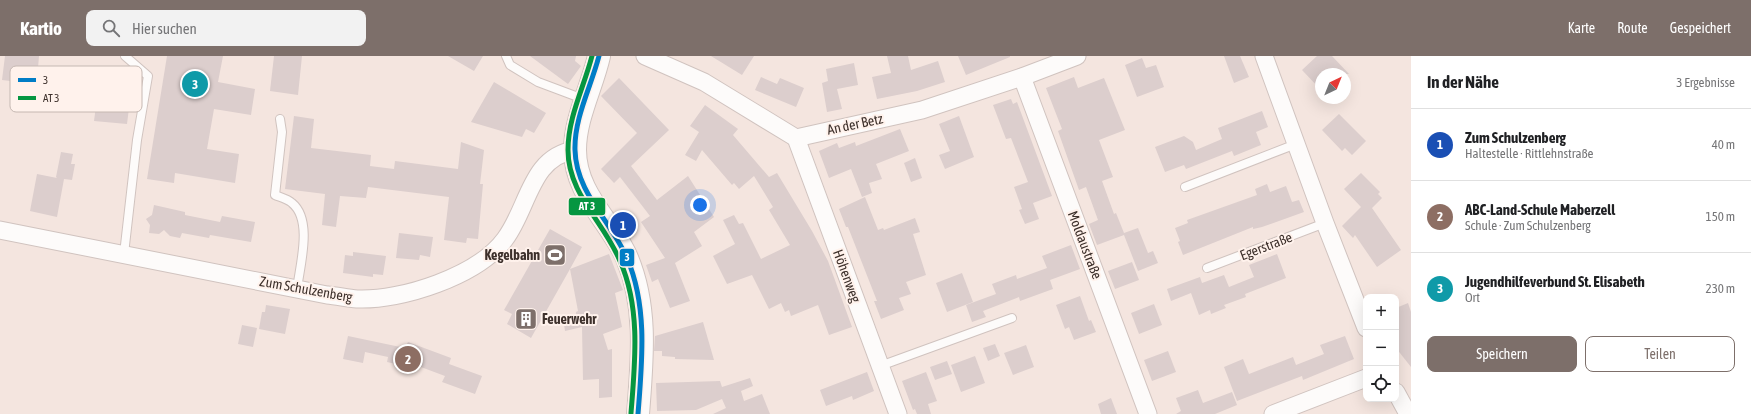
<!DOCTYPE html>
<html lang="de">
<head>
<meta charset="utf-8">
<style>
	body { margin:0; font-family:"Asap Condensed",sans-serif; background:#f2f2f2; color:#202124 }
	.controls { position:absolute; right:12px; bottom:12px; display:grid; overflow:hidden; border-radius:8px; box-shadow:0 4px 16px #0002 }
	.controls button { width:36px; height:36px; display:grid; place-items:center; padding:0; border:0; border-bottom:1px solid #e0e0e0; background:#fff; color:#202124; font:20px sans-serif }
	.compass { position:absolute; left:1315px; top:12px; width:36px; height:36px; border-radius:50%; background:#fff; box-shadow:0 4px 16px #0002; rotate:43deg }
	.you { position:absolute; left:700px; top:149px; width:14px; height:14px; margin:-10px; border:3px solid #fff; border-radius:50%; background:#1a73e8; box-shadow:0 0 0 6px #1a73e833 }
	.badge { display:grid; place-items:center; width:26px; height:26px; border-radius:50%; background:#7d6f6a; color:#fff; font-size:13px; font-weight:700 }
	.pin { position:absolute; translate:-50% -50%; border:2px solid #fff; box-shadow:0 1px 4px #0006 }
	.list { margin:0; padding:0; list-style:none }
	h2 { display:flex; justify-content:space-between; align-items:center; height:52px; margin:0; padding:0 16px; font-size:17px }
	h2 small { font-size:13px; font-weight:400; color:#757577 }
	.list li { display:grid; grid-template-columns:26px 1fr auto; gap:12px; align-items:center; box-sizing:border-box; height:72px; padding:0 16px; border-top:1px solid #e0e0e0 }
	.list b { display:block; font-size:15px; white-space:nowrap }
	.list p { margin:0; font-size:13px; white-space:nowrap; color:#757577 }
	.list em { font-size:13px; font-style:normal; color:#757577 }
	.actions { display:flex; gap:8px; padding:12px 16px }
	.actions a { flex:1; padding:9px 0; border:1px solid #7d6f6a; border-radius:8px; text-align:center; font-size:14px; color:#7d6f6a }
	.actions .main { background:#7d6f6a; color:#fff }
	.icon { flex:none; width:22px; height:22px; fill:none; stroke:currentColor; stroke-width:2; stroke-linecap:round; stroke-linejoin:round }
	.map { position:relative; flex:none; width:1411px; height:358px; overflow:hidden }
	header { display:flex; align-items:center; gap:24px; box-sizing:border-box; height:56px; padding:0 20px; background:#7d6f6a; color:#fff }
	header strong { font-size:19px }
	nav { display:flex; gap:22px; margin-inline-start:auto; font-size:14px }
	.search { width:280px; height:36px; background:#f2f2f2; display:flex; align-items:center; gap:10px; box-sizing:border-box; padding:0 14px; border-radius:8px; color:#757577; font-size:15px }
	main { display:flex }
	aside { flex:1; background:#fff }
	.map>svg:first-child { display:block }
	.building { fill:#dccecd }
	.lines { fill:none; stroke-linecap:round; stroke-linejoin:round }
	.lane-casing { stroke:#d0c3bf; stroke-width:10 }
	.street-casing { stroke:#d0c3bf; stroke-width:19 }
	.secondary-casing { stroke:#d0c3bf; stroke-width:24 }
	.lane { stroke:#fdfbfa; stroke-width:8 }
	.street { stroke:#fdfbfa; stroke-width:17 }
	.secondary { stroke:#fdfbfa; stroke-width:22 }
	.bus-1-casing { stroke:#fff2ec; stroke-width:8 }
	.bus-2-casing { stroke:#fff2ec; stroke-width:8 }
	.bus-1 { stroke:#007dc6; stroke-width:5 }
	.bus-2 { stroke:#059641; stroke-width:5 }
	.labels { text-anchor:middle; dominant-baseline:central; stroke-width:4; stroke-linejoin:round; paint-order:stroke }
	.street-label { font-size:14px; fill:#3d302b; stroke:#fff2ec }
	.poi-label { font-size:14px; font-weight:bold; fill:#3d302b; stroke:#fff2ec; text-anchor:end }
	.key { fill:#fff2ec; stroke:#c5b8b2; stroke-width:1 }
	.key-label { font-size:11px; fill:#3d302b }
	.line-badge { stroke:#fff2ec; stroke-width:1.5 }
	.badge-label { font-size:11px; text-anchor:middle; font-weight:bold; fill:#fff }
</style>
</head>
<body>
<header>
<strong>Kartio</strong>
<div class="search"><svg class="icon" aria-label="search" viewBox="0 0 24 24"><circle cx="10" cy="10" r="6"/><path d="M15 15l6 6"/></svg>Hier suchen</div>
<nav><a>Karte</a><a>Route</a><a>Gespeichert</a></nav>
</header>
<main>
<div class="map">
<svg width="1411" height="358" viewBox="0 0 1411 358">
	<rect width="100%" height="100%" fill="#f4e5df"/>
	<g class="building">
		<path d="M5 0H39L38 12 85 17 84 30 131 36 127 68 94 65 96 50 50 45 51 30 2 24Z"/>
		<path d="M167 0H223L218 26 255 33 251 59 214 53 207 93 239 98 235 127 175 117 174 127 147 123Z"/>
		<path d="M274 0H302L298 39 270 35Z"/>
		<path d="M448 0H483L474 15Z"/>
		<path d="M530 0H576L575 5 581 10 568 28Z"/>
		<path d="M711 0H754L742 19Z"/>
		<path d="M887 0H908L911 14 938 5 945 26 917 35 877 43 872 21 891 17Z"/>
		<path d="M958 0H1010V1L966 19Z"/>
		<path d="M1224 0H1240L1249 21 1234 27Z"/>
		<path d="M1317 0H1332L1349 18H1321V34L1302 14Z"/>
		<path d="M1142 2 1146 12 1156 9 1164 31 1137 41 1125 9Z"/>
		<path d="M854 7 858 29 837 33 842 53 827 56 822 27 828 25 826 13Z"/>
		<path d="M761 21 777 28 780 22 804 32 796 51 755 34Z"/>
		<path d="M1074 21 1078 32 1104 22 1125 74 1099 84 1113 121 1102 125 1114 158 1116 157 1124 177 1138 172 1148 197 1153 195 1158 207 1138 215 1124 179 1097 189 1089 168 1098 164 1086 131 1079 134 1058 75 1062 73 1046 32Z"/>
		<path d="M619 22 669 74 631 110 657 144 688 120 714 161 694 176 702 190 675 207 690 245 670 252 658 223 652 226 646 209 665 202 641 166 650 160 620 121 614 127 601 113 637 77 601 40Z"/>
		<path d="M494 26 546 57 534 77 526 73 522 81 471 66Z"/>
		<path d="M1011 43 1013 48 1017 46 1052 140 1033 147 1039 163 1025 168 1019 154 1022 153 1014 131 1028 126 1011 82 1006 83 993 49Z"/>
		<path d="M705 49 738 73 733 79 769 121 777 117 812 175 828 205 852 271 829 279 818 249 791 260 789 254 785 256 781 247 769 253 752 219 727 228 713 200 735 188 723 164 734 159 739 168 743 167 761 203 790 189 769 154 773 151 754 120 739 133 734 127 732 129 702 94 696 105 685 99 699 76 690 70Z"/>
		<path d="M1262 55 1268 71 1256 76 1261 89 1234 100 1232 95 1186 113 1184 109 1165 116 1155 91 1184 80 1193 86 1196 94 1222 83 1218 72Z"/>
		<path d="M1339 58 1366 85 1352 99 1345 92 1342 95 1322 74Z"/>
		<path d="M294 60 314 63 311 92 371 99 370 110 394 113 395 105 458 113 461 86 484 94 480 128H483L478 183 467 182 466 187 444 184 449 141 368 131 366 142 340 140 336 171 322 169 325 138 285 133Z"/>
		<path d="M959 60 974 101 945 113 939 99 950 95 939 68Z"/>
		<path d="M900 73 909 95 876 108 882 123 869 127 872 137 862 141 851 113 829 122 819 95 837 87 839 92 855 86 856 90Z"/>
		<path d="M61 96 73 98 71 108H75L72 124 64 123 57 161 30 155 37 118 57 122 56 121Z"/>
		<path d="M915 102 922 122 911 126 904 107Z"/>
		<path d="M1361 117 1380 136 1378 138 1382 142 1372 152 1401 194 1377 211 1355 179 1353 182 1342 170 1361 151 1344 133Z"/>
		<path d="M1267 128 1270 136 1286 130 1292 146 1299 144 1304 156 1262 171 1253 173V171L1183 199 1178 186 1180 185 1175 172 1188 167 1187 164 1257 139 1255 133Z"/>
		<path d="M865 141 878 174 883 172 884 174 915 162 920 176 913 178 926 219 906 226 911 238 899 242 904 254 881 263 874 245H877L848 171H846L839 153Z"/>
		<path d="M154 149 185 156V159L220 166 222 160 255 166 251 186 210 179 209 182 182 177 180 182 170 180 164 174 159 178 149 177 150 169 146 163 152 159Z"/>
		<path d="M550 173 582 191 570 213 609 198 623 234 615 237 622 271 603 278 608 294 612 293V341L599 342V323L583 324 582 271 565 275 563 262 576 259V256L578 255 570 213 531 282 507 268 512 258 504 254Z"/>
		<path d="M399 177 433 181 430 201 420 199 419 204 396 202Z"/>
		<path d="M1071 189 1080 213 1050 224 1053 233 1020 245 1019 241 983 255 986 261 972 266 966 249 996 238 992 228 1016 219 1017 223 1047 212 1042 200Z"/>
		<path d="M353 196 386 200 383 219 373 218V221L343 217 345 199 353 200Z"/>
		<path d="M1277 198 1286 222 1245 238 1246 241 1224 249 1226 252 1211 258 1210 254 1199 259 1191 237 1171 245 1167 233 1200 221 1202 227 1224 219 1229 231 1254 221 1249 209Z"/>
		<path d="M1132 206 1139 224 1115 233 1108 215Z"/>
		<path d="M962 217 973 246 947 256 936 227Z"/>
		<path d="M1080 240 1089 265 1091 264 1096 276 1074 284 1069 271 1065 273 1056 249Z"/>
		<path d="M1408 247 1411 256V311L1396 292V252Z"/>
		<path d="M1154 248 1162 269 1139 278 1131 257Z"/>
		<path d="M266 249 290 253 285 278 259 273 262 256H265Z"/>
		<path d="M703 266 714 304 675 303V301L662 300V295H654L655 280Z"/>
		<path d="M242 269 257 272 253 291 238 288Z"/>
		<path d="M348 280 405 292 408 286 451 302 449 308 482 320 475 338 442 326 445 320 402 304 400 309 387 306 388 301 365 296 363 307 343 303Z"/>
		<path d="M1345 280 1354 303 1303 324 1302 320 1237 345 1224 311 1243 303 1249 318 1293 301 1296 309 1324 298 1320 289Z"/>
		<path d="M995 288 1000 300 988 305 983 292Z"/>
		<path d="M1026 289 1034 311 1013 319 1004 297Z"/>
		<path d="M1168 295 1176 316 1152 325 1144 304Z"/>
		<path d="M975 300 985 327 961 336 951 309Z"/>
		<path d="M947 305 952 318 935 324 930 311Z"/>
		<path d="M867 316 874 335 853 344 852 340 826 350 820 334Z"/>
		<path d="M926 316 937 345 928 348 931 358H917L915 353 913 354 902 325Z"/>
		<path d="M750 322 753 330 741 335 744 345 762 338 770 358H713L726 352 722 343 696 354 657 355 656 327 720 325 722 331Z"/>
		<path d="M1198 334 1203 347 1232 336 1237 349 1215 358H1176L1181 355 1176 342Z"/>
		<path d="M1111 342 1117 358H1101L1098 348Z"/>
	</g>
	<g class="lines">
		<g class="lane-casing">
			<g id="lane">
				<path d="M506 0 510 9 538 26 586 44"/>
				<path d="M280 63 282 76 275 139C280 141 288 143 292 147 313 164 300 209 297 233"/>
				<path d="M1185 131 1296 88"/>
				<path d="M124 198 137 84 148 20 125 0"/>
				<path d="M1207 212 1325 167"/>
				<path d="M880 310 1012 262"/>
			</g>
		</g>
		<g class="street-casing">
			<g id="street">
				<path d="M645 0 704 26 796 82 922 54 1022 21 1077 0"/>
				<path d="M1264 0 1325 167 1366 272"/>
				<path d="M1022 21 1148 358"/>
				<path d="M796 82 898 358"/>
				<path d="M0 174 327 239C337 240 347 242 357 243 401 245 478 220 505 183 529 151 530 101 575 94"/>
				<path d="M1396 336 1408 358"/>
				<path d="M1273 358 1366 322"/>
			</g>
		</g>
		<g class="secondary-casing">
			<path id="secondary" d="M599 0C592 31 575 62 575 94 575 138 611 165 627 202 648 252 642 305 638 358"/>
		</g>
		<use href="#lane" class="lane"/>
		<use href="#street" class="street"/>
		<use href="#secondary" class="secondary"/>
		<g class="bus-1-casing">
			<path id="bus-1" d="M599 0C591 31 574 62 575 94 576 137 611 165 627 202 648 251 642 306 638 358"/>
		</g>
		<g class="bus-2-casing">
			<path id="bus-2" d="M592 0C584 31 568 61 568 94 568 138 604 166 620 205 641 252 635 307 631 357"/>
		</g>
		<use href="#bus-1" class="bus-1"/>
		<use href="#bus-2" class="bus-2"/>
	</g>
	<defs>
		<g id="stadium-square" transform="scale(1.15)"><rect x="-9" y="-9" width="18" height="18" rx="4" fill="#7d6f6a" stroke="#fff2ec"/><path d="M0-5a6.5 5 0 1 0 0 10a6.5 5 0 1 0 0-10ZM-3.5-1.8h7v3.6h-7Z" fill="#fff"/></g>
		<g id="building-square" transform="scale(1.15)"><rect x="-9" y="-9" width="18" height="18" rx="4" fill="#7d6f6a" stroke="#fff2ec"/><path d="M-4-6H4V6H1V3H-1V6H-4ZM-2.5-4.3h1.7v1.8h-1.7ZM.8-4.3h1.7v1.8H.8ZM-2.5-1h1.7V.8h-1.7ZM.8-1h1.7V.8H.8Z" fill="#fff"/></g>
	</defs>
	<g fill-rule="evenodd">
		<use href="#stadium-square" x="555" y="199"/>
		<use href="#building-square" x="526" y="263"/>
	</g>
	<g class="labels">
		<g class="street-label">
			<text transform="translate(855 68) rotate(-12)">An der Betz</text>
			<text transform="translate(1085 189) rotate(69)">Moldaustraße</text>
			<text transform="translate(1266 190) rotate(-21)">Egerstraße</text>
			<text transform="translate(847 220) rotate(70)">Höhenweg</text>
			<text transform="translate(306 233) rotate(10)">Zum Schulzenberg</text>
		</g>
		<g class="poi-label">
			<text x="540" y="199">Kegelbahn</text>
			<text x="542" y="263" text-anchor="start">Feuerwehr</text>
		</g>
	</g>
	<rect x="10" y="10" width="132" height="46" rx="6" class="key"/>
	<rect x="18" y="22" width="18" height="4" fill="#007dc6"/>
	<rect x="18" y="40" width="18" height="4" fill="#059641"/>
	<g class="key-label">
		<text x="43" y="28">3</text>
		<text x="43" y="46">AT 3</text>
	</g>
	<g class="line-badge">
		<rect x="568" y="141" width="38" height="19" rx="4" fill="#059641"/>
		<rect x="619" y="192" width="16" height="19" rx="4" fill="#007dc6"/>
	</g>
	<g class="badge-label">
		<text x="587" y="154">AT 3</text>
		<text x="627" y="205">3</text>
	</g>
</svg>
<div class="controls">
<button>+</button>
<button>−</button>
<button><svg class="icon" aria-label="locate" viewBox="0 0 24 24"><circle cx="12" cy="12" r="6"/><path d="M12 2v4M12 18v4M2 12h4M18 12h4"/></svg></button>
</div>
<svg class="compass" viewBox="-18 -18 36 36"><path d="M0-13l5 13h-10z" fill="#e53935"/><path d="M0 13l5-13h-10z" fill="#757577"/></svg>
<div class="you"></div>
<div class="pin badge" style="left:623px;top:169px;background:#1a4fb4">1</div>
<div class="pin badge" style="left:408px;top:303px;background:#8d6e63">2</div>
<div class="pin badge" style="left:195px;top:28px;background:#0f9aa8">3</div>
</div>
<aside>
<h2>In der Nähe<small>3 Ergebnisse</small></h2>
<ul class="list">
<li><span class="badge" style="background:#1a4fb4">1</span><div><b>Zum Schulzenberg</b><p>Haltestelle · Rittlehnstraße</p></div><em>40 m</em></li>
<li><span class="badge" style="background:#8d6e63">2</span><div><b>ABC-Land-Schule Maberzell</b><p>Schule · Zum Schulzenberg</p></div><em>150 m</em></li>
<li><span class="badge" style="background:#0f9aa8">3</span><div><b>Jugendhilfeverbund St. Elisabeth</b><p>Ort</p></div><em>230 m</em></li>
</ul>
<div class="actions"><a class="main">Speichern</a><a>Teilen</a></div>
</aside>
</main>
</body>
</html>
